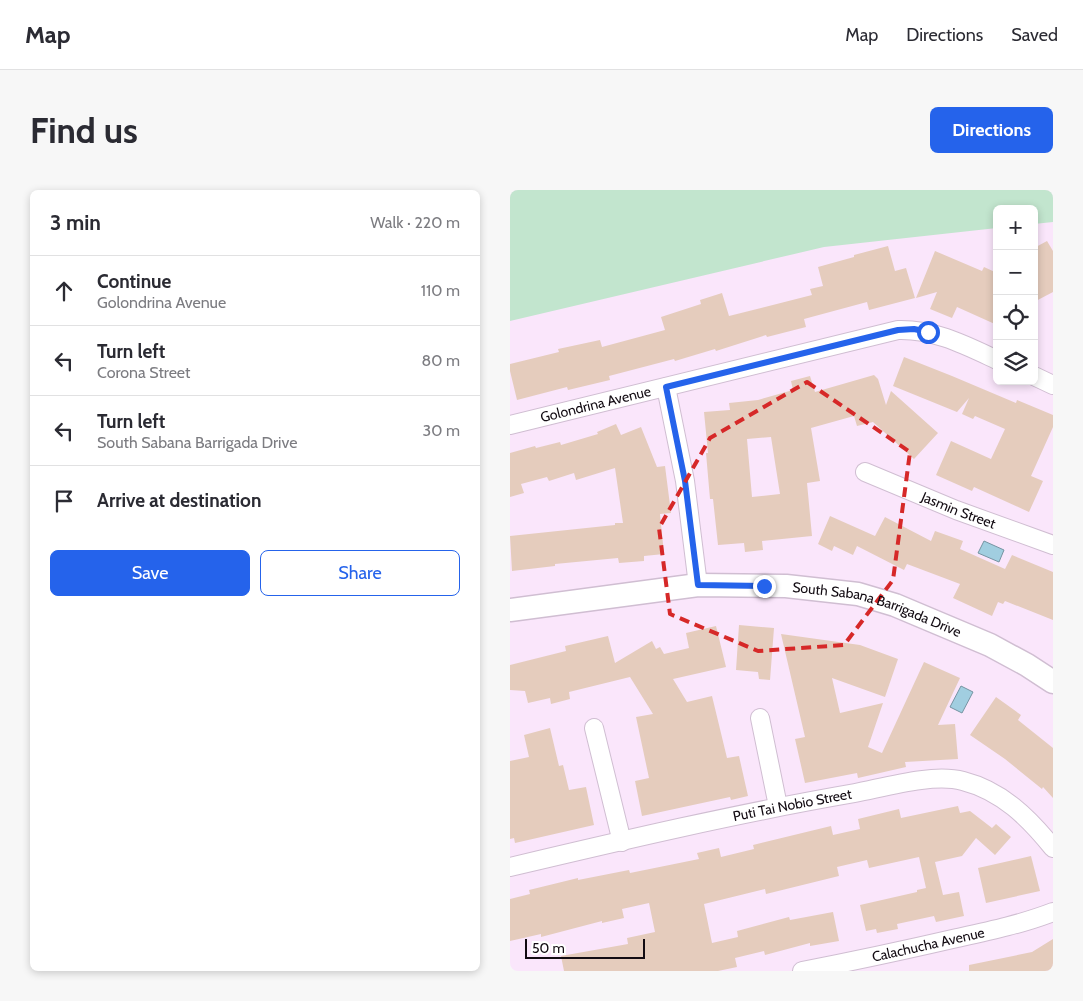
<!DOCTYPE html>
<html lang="en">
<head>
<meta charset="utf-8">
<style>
	body { margin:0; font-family:Cabin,sans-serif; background:#f7f7f7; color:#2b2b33 }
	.controls { position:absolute; right:15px; top:15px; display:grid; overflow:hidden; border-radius:8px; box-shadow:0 2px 8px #0003 }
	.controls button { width:45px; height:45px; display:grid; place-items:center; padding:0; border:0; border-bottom:1px solid #e1e1e2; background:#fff; color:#2b2b33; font:25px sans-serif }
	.scale { position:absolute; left:15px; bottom:12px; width:120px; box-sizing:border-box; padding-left:5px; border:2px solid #120b12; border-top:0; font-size:14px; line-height:18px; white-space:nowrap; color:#120b12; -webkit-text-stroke:4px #fff; paint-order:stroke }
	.stop { position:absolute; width:15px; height:15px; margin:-11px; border:4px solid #2563eb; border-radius:50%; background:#fff }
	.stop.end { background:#2563eb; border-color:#fff; box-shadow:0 1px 5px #0008 }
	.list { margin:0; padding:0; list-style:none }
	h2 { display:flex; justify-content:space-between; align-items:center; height:65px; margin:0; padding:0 20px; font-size:21px }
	h2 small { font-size:16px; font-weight:400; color:#7c7c81 }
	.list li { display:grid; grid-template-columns:32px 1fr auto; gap:15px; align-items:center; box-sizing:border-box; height:70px; padding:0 20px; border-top:1px solid #e1e1e2 }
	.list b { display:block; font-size:19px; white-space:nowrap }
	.list p { margin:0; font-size:16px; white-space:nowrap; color:#7c7c81 }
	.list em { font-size:16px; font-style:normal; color:#7c7c81 }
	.actions { display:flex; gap:10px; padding:15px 20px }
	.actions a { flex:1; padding:11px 0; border:1px solid #2563eb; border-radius:8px; text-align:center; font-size:18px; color:#2563eb }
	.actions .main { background:#2563eb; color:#fff }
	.icon { flex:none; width:28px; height:28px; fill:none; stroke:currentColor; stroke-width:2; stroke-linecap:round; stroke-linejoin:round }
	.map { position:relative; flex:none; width:543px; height:781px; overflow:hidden; border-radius:8px }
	header { display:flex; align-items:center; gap:30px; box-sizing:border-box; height:70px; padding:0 25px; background:#fff; border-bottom:1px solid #e1e1e2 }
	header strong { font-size:24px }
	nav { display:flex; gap:28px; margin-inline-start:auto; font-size:18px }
	.intro { display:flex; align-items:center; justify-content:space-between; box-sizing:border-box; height:120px; padding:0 30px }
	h1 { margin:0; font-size:35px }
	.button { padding:12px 22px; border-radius:8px; background:#2563eb; color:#fff; font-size:18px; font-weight:700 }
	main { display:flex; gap:30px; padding:0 30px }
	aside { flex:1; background:#fff; border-radius:8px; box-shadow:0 2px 8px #0003 }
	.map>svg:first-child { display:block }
	.green { fill:#c2e5ce }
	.water { fill:#a1cee0; stroke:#7694a2 }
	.building { fill:#e5ccbd; fill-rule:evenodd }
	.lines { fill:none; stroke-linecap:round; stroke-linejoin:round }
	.minor-casing { stroke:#d0bed2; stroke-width:20 }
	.major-casing { stroke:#d0bed2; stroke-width:25 }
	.minor { stroke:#fff; stroke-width:18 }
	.major { stroke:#fff; stroke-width:22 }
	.route { stroke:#2563eb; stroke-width:6 }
	.marked { fill:none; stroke:#d62828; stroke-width:4; stroke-dasharray:10 6; stroke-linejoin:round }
	.labels { text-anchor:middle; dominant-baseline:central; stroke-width:4; stroke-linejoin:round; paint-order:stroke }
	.street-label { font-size:14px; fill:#120b12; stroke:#fff }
</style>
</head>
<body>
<header>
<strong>Map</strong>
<nav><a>Map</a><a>Directions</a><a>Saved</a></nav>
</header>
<div class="intro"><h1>Find us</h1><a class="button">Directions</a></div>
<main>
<aside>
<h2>3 min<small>Walk · 220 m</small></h2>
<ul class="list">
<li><svg class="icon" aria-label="ahead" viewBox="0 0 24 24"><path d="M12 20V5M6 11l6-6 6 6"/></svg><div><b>Continue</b><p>Golondrina Avenue</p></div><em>110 m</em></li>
<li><svg class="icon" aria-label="left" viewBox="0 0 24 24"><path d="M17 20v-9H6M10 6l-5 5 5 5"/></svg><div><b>Turn left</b><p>Corona Street</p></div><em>80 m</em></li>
<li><svg class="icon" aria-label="left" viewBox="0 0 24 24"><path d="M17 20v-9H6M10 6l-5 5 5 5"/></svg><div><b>Turn left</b><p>South Sabana Barrigada Drive</p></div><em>30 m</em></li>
<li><svg class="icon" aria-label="arrive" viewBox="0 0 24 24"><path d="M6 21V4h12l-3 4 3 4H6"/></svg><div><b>Arrive at destination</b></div></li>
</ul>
<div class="actions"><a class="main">Save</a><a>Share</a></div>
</aside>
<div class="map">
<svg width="543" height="781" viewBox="0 0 543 781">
	<rect width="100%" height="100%" fill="#fae6fb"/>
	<path class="green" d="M0 0H543V32L524 34V19H487V38L314 57 0 131Z"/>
	<g class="water">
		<path d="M474 351 494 360 489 372 468 363Z"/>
		<path d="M451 496 463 502 452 523 440 517Z"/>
	</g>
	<g class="building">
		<path d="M537 51 543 61V102L524 112V58Z"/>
		<path d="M378 56 385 81 396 78 405 108 359 120 357 112 294 129 296 137 257 147 256 145 206 161 205 159 165 171 164 169 99 186 100 190 58 200 57 197 7 210 0 181V174L49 162 48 159 90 150 92 157 155 140 151 127 191 114 190 110 212 103 219 126 302 105 300 99 313 96 308 77 344 67V65Z"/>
		<path d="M425 61 472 81 474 77 487 83V135L447 117 442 128 420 119 427 102 406 108Z"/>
		<path d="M394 167 442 186 506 213 507 210 543 225V237L521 286 533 291 519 322 464 297 462 301 426 285 441 251 481 269 495 239 465 226 463 229 452 224 459 208 447 222 383 196Z"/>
		<path d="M364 185 368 189 376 215 381 201 428 243 404 269 363 232 347 236 344 226 301 238 310 291 297 293 302 346 252 351 253 360 235 362 234 353 208 355 203 309H200L196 263H198L194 222 220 220 219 213 248 210 283 200 281 191 300 186 305 202ZM261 247 270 304 242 307 237 249Z"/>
		<path d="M106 234 111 245 131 237 147 277 155 276 161 323 150 324 154 364 134 366V371L109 373 108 368 45 374V376L2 381 0 346 105 335V333H113L105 278 66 290 64 283 39 291 37 287 11 294 14 303 0 307V263L25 256 26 258 50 252 51 255 88 244 87 242Z"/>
		<path d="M320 326 365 346 375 327 421 351 425 341 453 351 450 359 495 379 502 365 543 382V430L495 411 493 414 488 412 482 426 443 408 450 394 397 374 394 380 347 356 343 365 324 356 322 361 308 354Z"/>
		<path d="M229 435 264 438 260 490 249 489 248 482 226 480Z"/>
		<path d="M206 436 216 477 163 489 177 512 202 506 217 568 229 566 238 606 221 610 220 607 132 626 125 591 139 588 126 527 143 524 120 487 59 502 60 509 41 514 40 508 18 513 15 501 0 500V475L56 461 55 456 98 446 105 473 142 451 146 459 150 457 154 464 179 458 176 443Z"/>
		<path d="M271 444 350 455 388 469 375 507 322 488 330 523 373 513 358 557 372 563 414 472 450 488 428 535 445 534 448 569 395 572 396 577 348 588 347 583 295 593 285 549 295 547Z"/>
		<path d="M486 507 511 525 508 530 543 558V608L533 597 532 599 495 569 460 545Z"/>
		<path d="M40 538 49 576 53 575 59 600 76 597 84 635 5 653 4 648 0 649V571L19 567 14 545Z"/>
		<path d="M448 616 450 623 460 621 482 638 486 634 501 647 485 665 466 648 452 666 425 672 433 705 449 702 454 726 426 732 424 726 387 734 388 739 367 743 366 739 356 741 350 715 407 702V700L416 698 409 667 359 678 357 670 327 677 329 686 256 704 255 699 194 714 202 753 228 747 227 741 279 727 280 730 323 722 329 751 300 756V753L255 765 254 761 225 768 227 777 208 781H54L51 766 118 754 117 748 145 742 139 713 112 719 114 728 92 733V731L31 747V744L0 751V709L20 704 19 700 68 688V690L119 680 120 683 189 669 187 663 209 658 211 667 244 659 243 655 321 636 323 645 350 639 348 629 389 619 391 628Z"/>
		<path d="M521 666 530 701 476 713 468 678Z"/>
		<path d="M543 749V781H459V775L522 762Z"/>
	</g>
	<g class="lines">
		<g class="minor-casing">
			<g id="minor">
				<path d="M524 186 543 195"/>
				<path d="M156 197 175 291 188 395"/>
				<path id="s1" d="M0 235 388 140C424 139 455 155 487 170"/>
				<path id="s2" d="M355 282 446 320 543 355"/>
				<path d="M250 528 268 616"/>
				<path d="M84 538 112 652"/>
				<path id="s3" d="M0 677C114 650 229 623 345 603 376 597 423 583 453 591 492 601 519 628 543 658"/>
				<path id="s4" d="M292 781C344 771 395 760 447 748 479 741 512 734 543 722"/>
			</g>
		</g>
		<g class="major-casing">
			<g id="major">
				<path id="s5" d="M0 420 188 395 276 396 348 404 385 415 480 455 517 475 543 492"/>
			</g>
		</g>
		<use href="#minor" class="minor"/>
		<use href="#major" class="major"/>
	</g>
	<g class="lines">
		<path class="route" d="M254 396 188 395 175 291 156 197 388 140 404 139 418 142"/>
	</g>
	<path class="marked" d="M297 192 400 262 383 390 334 455 248 461 160 424 149 338 200 248Z"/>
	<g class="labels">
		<g class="street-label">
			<text stroke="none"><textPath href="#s1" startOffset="88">Golondrina Avenue</textPath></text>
			<text stroke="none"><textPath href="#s2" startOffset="101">Jasmin Street</textPath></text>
			<text stroke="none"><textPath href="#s5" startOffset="372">South Sabana Barrigada Drive</textPath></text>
			<text stroke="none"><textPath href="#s3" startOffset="289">Puti Tai Nobio Street</textPath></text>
			<text stroke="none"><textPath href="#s4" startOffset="129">Calachucha Avenue</textPath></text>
		</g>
	</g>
</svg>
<div class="controls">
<button>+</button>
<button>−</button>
<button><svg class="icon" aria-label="locate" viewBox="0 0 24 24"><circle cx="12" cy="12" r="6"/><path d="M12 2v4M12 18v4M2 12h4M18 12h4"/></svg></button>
<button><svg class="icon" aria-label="layers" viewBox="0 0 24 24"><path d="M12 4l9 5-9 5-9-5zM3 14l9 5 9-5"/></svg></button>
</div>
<div class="scale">50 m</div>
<div class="stop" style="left:418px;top:142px"></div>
<div class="stop end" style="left:254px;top:396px"></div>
</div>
</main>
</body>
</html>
